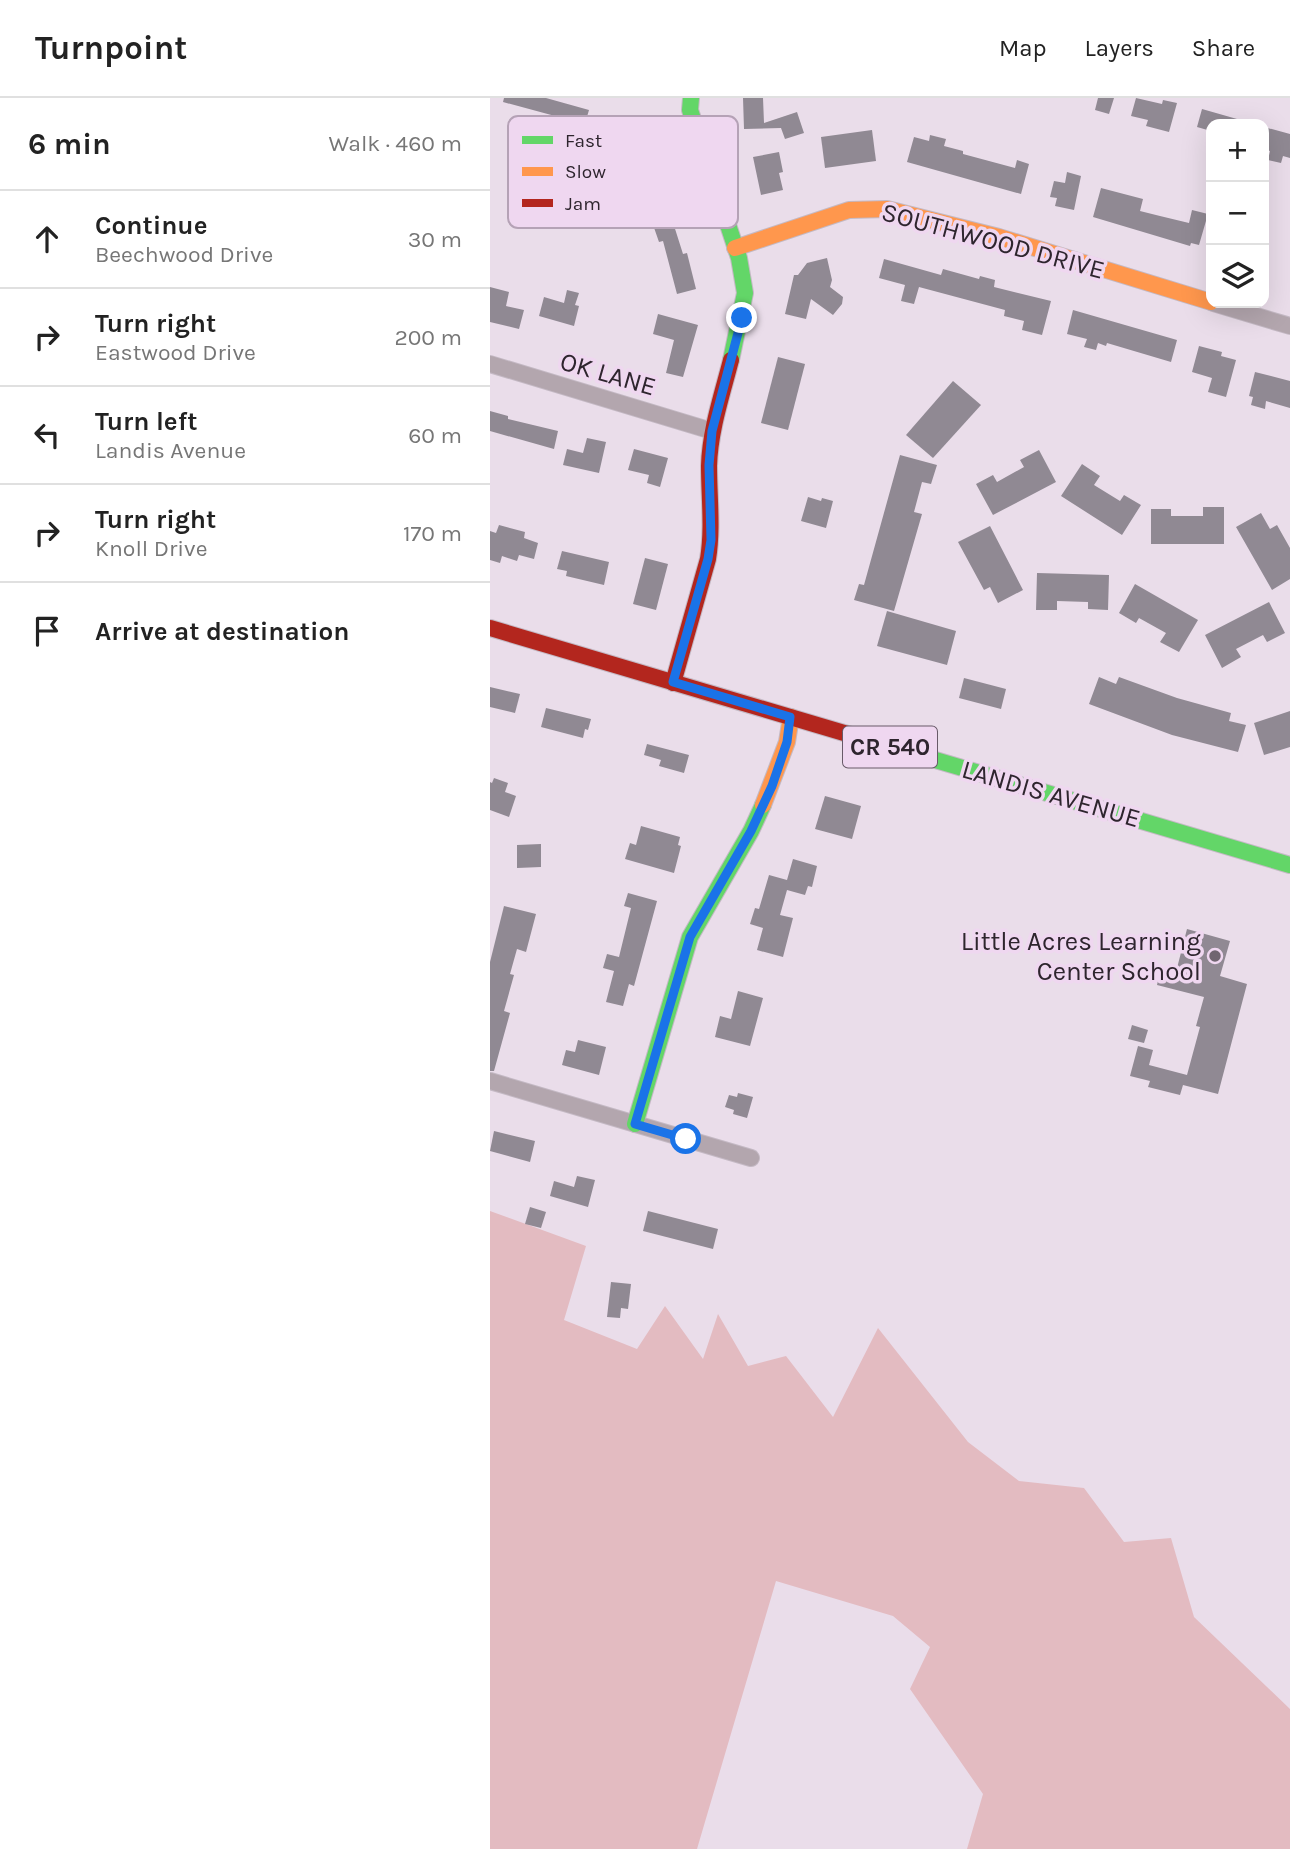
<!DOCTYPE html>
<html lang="en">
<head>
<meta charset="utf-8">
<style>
	body { margin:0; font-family:Karla,sans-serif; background:#f6f6f6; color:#222 }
	.controls { position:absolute; right:21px; top:21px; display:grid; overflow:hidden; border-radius:14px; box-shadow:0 7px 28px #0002 }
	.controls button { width:63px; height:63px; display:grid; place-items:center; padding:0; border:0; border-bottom:2px solid #e0e0e0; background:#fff; color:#222; font:35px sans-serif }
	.stop { position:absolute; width:21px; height:21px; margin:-16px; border:5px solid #1a73e8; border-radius:50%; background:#fff }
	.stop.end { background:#1a73e8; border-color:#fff; box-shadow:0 2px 7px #0008 }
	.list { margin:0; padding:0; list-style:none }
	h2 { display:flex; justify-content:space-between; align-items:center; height:91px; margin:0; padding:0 28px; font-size:30px }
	h2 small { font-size:23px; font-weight:400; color:#767676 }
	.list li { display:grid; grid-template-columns:46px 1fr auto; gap:21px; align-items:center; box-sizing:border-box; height:98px; padding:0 28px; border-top:2px solid #e0e0e0 }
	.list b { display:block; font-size:26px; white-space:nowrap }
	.list p { margin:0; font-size:23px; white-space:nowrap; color:#767676 }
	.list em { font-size:23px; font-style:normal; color:#767676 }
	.icon { flex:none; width:38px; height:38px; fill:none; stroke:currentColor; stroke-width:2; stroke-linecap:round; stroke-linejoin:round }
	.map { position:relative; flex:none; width:800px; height:1751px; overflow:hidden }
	header { display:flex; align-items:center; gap:42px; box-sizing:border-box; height:98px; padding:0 35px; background:#fff; border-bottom:2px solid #e0e0e0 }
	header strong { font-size:33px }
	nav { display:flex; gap:38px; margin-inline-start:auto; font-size:24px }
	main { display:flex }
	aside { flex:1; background:#fff }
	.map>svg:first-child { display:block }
	.green { fill:#e3bbc1 }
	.building { fill:#908993 }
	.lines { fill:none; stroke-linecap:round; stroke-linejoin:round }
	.street-casing { stroke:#c4b9c4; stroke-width:18 }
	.fast-casing { stroke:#c4b9c4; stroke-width:18 }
	.slow-casing { stroke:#c4b9c4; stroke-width:18 }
	.jam-casing { stroke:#c4b9c4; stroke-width:18 }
	.street { stroke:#b3a6ae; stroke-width:16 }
	.fast { stroke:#63d668; stroke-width:16 }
	.slow { stroke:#ff974d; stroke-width:16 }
	.jam { stroke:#b3261e; stroke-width:16 }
	.route { stroke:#1a73e8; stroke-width:9 }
	.poi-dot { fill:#706570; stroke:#efd7f0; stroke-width:2.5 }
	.labels { text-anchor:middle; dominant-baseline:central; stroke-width:7; stroke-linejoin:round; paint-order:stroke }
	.shield { fill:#efd7f0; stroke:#685a68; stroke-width:2 }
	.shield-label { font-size:24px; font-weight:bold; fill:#2e252e }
	.street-label { font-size:26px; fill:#2e252e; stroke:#efd7f0 }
	.poi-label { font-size:26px; fill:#2e252e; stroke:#efd7f0; text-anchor:end }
	.key { fill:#efd7f0; stroke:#b5a2b6; stroke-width:2 }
	.key-label { font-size:19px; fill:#2e252e }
</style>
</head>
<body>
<header>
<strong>Turnpoint</strong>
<nav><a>Map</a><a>Layers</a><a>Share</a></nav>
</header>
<main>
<aside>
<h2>6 min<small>Walk · 460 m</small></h2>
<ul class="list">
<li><svg class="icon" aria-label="ahead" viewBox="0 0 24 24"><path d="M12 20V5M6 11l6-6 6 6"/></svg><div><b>Continue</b><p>Beechwood Drive</p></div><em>30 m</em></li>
<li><svg class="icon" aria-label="right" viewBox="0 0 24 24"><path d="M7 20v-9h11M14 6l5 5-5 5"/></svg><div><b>Turn right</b><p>Eastwood Drive</p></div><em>200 m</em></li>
<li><svg class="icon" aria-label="left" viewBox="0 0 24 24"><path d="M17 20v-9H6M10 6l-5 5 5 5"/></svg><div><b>Turn left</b><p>Landis Avenue</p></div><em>60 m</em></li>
<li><svg class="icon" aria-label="right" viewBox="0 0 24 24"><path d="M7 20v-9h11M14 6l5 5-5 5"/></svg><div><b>Turn right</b><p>Knoll Drive</p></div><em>170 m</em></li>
<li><svg class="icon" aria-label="arrive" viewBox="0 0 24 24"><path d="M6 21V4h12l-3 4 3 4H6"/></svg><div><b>Arrive at destination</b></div></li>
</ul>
</aside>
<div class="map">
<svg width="800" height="1751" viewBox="0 0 800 1751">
	<rect width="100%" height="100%" fill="#eaddea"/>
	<path class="green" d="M0 1113 96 1148 74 1222 147 1251 175 1208 213 1261 228 1216 258 1268 296 1258 343 1319 388 1230 478 1344 529 1383 594 1390 634 1444 681 1440 704 1519 800 1611V1751H477L493 1696 420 1591 440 1549 403 1518 286 1483 207 1751H0Z"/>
	<g class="building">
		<path d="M14 0H56L99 12 91 39 62 30 65 18 13 4Z"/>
		<path d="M253 0H273L274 25 307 14 314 35 295 41 291 30 254 31Z"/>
		<path d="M608 0H624L619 16 605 12Z"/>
		<path d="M646 0 672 6 673 2 687 5 679 34 656 28 658 22 641 18Z"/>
		<path d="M712 11 754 23V26H721V33L707 29Z"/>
		<path d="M774 29 800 36V60L793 58 791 65 778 62 780 53 774 51Z"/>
		<path d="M382 32 386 63 335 70 331 39Z"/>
		<path d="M440 37 456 41 454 48 473 53V56L525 70 527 62 539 66 531 96 417 64 424 39 439 43Z"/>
		<path d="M289 54 293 74 289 75 293 92 271 97 263 59Z"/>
		<path d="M577 74 591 78 584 112 565 108 567 100 560 99 564 83 575 85Z"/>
		<path d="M611 90 653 101 650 113 670 118 699 125 702 112 718 116 709 147 701 145 700 148 603 119Z"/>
		<path d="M180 115 193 156 197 155 206 191 187 196 173 143 169 144 161 121Z"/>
		<path d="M337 160 342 182 340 189 353 199 352 206 343 217 321 201 316 221 295 216 304 177H308L317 165Z"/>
		<path d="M394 161 451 177 453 171 489 181 490 178 505 182 504 189 561 203 552 237 532 232 534 223 514 218 515 212 429 189 424 206 411 203 415 187 389 180Z"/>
		<path d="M0 189 19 194 16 208 34 212 29 231 0 224Z"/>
		<path d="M77 192 89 195 85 207 89 208 84 228 49 218 54 199 74 205Z"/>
		<path d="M583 212 687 242 681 264 617 245 616 248 608 245 606 252 594 249 597 241 577 236Z"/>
		<path d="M168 216 208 227 193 279 176 275 184 242 163 236Z"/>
		<path d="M709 248 732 254 731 258 746 262 736 299 718 294 722 280 702 274Z"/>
		<path d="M288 259 315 266 298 332 271 325Z"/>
		<path d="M765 274 800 283V310L776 303 775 311 761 307 763 299 759 298Z"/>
		<path d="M463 283 491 307 443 360 416 337Z"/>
		<path d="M0 313 18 318V321L68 333 64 351 0 333Z"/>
		<path d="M97 340 116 344 109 375 73 367 77 351 93 355Z"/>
		<path d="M144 351 178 360 170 389 157 385 159 377 138 372Z"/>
		<path d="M549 352 566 384 503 417 486 386 503 377 507 384 534 369 530 362Z"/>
		<path d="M410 357 447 367 441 386 432 384 424 414 432 416 404 513 364 502 369 486 374 487Z"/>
		<path d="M592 366 610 378 604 387 630 403 634 397 651 407 632 437 571 398Z"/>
		<path d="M318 399 331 403 332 400 343 403 336 430 311 423Z"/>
		<path d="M713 409H734V446H661V411H681V418H713Z"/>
		<path d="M771 415 780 431 787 427 800 450V481L782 492 746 429Z"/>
		<path d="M9 427 35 434 34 440 48 445 44 461 29 457 27 463 12 458 10 465 0 462V433L6 435Z"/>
		<path d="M500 428 533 492 508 505 500 489 494 492 468 444Z"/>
		<path d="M72 453 119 464 114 487 76 478 77 473 67 471Z"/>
		<path d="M155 460 178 466 166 512 143 506Z"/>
		<path d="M547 475 619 477 618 512 598 511V504L567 503V512H546Z"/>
		<path d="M645 486 708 522 689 554 670 544 676 535 649 520 646 525 629 515Z"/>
		<path d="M779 504 795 535 777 544 773 537 746 551 751 559 732 570 715 537Z"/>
		<path d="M397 513 466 533 457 567 387 548Z"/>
		<path d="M609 579 626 586 629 579 687 600 741 615 739 623 756 627 748 654 682 637 599 606Z"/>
		<path d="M474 580 516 591 511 611 469 600Z"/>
		<path d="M0 589 30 596 25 615 0 609Z"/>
		<path d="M56 610 101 621 98 632 95 631 93 640 51 629Z"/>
		<path d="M800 613V649L774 657 764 625Z"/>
		<path d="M157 646 199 657 194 675 169 668 171 662 154 657Z"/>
		<path d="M4 680 18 685 15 694 26 698 19 719 0 712V684L2 685Z"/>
		<path d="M335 698 371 708 362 741 325 731Z"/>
		<path d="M151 728 190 739 188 747 191 748 184 775 135 761 140 745 146 747Z"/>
		<path d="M51 746V769L27 770V747Z"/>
		<path d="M303 761 327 768 322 789 318 788 315 797 297 792 290 817 303 820 293 859 267 852 273 830 260 826 265 810 269 811 279 777 297 782Z"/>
		<path d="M138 795 167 803 144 888 139 886 133 908 116 904 124 873 113 870 117 856 129 859 141 810 134 808Z"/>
		<path d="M14 808 46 816 36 854 27 851 20 876 24 877 14 913 20 915 4 973H0V864Z"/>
		<path d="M697 831 740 843 730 878 757 886 728 996 693 987 690 997 658 989 660 983 640 978 648 948 663 952 659 967 697 977 710 929 706 928 714 899 667 887 670 874 685 878Z"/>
		<path d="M248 893 273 900 260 948 225 939 230 918 241 921Z"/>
		<path d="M642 927 658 932 654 945 638 941Z"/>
		<path d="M88 942 116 949 109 977 72 967 76 952 85 954Z"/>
		<path d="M248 995 263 999 257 1020 243 1016 244 1012 235 1009 239 997 247 999Z"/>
		<path d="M4 1033 45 1043 40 1064 0 1053Z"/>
		<path d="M87 1078 105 1082 98 1109 60 1098 64 1083 84 1089Z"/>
		<path d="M40 1109 56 1114 51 1130 35 1126Z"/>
		<path d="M158 1113 228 1131 223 1151 153 1133Z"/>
		<path d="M121 1184 141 1186 138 1211 131 1210 130 1220 117 1219Z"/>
	</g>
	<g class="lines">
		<g class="street-casing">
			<g id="street">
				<path d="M723 205 800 228"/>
				<path d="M0 266 222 333"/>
				<path d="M0 983 261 1060"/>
			</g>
		</g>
		<g class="fast-casing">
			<g id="fast">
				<path d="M201 0 200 12 249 160 255 195 241 262"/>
				<path d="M371 640 800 767"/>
				<path d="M145 1026 200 839 261 733 273 707"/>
			</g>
		</g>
		<g class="slow-casing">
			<g id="slow">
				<path d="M245 150 359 112 397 111 509 139 721 204"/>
				<path d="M273 707 297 644 301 619"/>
			</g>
		</g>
		<g class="jam-casing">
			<g id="jam">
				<path d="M0 530 371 640"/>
				<path d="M183 585 218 461C223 430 219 399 219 368 220 332 232 297 241 262"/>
			</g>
		</g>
		<use href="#street" class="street"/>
		<use href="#fast" class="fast"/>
		<use href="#slow" class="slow"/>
		<use href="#jam" class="jam"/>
	</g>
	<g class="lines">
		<path class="route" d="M196 1041 145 1026 200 839 261 733 282 688 297 644 300 619 183 584 218 461 221 442 219 367 222 333 252 220"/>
	</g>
	<circle class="poi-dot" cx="725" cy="858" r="7"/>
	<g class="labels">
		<rect class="shield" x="353" y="628.5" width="94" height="41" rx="5"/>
		<g class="shield-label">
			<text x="400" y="649">CR 540</text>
		</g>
		<g class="street-label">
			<text transform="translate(503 143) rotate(15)">SOUTHWOOD DRIVE</text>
			<text transform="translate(118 276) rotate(16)">OK LANE</text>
			<text transform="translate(561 696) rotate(16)">LANDIS AVENUE</text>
		</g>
		<g class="poi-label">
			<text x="711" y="843">Little Acres Learning<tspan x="711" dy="30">Center School</tspan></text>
		</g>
	</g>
	<rect x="18" y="18" width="230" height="112" rx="10" class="key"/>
	<rect x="32" y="38" width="31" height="8" fill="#63d668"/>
	<rect x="32" y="69" width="31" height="9" fill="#ff974d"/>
	<rect x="32" y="101" width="31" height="8" fill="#b3261e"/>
	<g class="key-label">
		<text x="75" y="49">Fast</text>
		<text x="75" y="80">Slow</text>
		<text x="75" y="112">Jam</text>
	</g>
</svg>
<div class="controls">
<button>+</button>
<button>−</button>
<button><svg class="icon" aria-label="layers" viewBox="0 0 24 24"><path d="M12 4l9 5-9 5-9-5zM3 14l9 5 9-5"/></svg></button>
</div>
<div class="stop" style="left:196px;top:1041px"></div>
<div class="stop end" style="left:252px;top:220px"></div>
</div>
</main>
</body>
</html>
